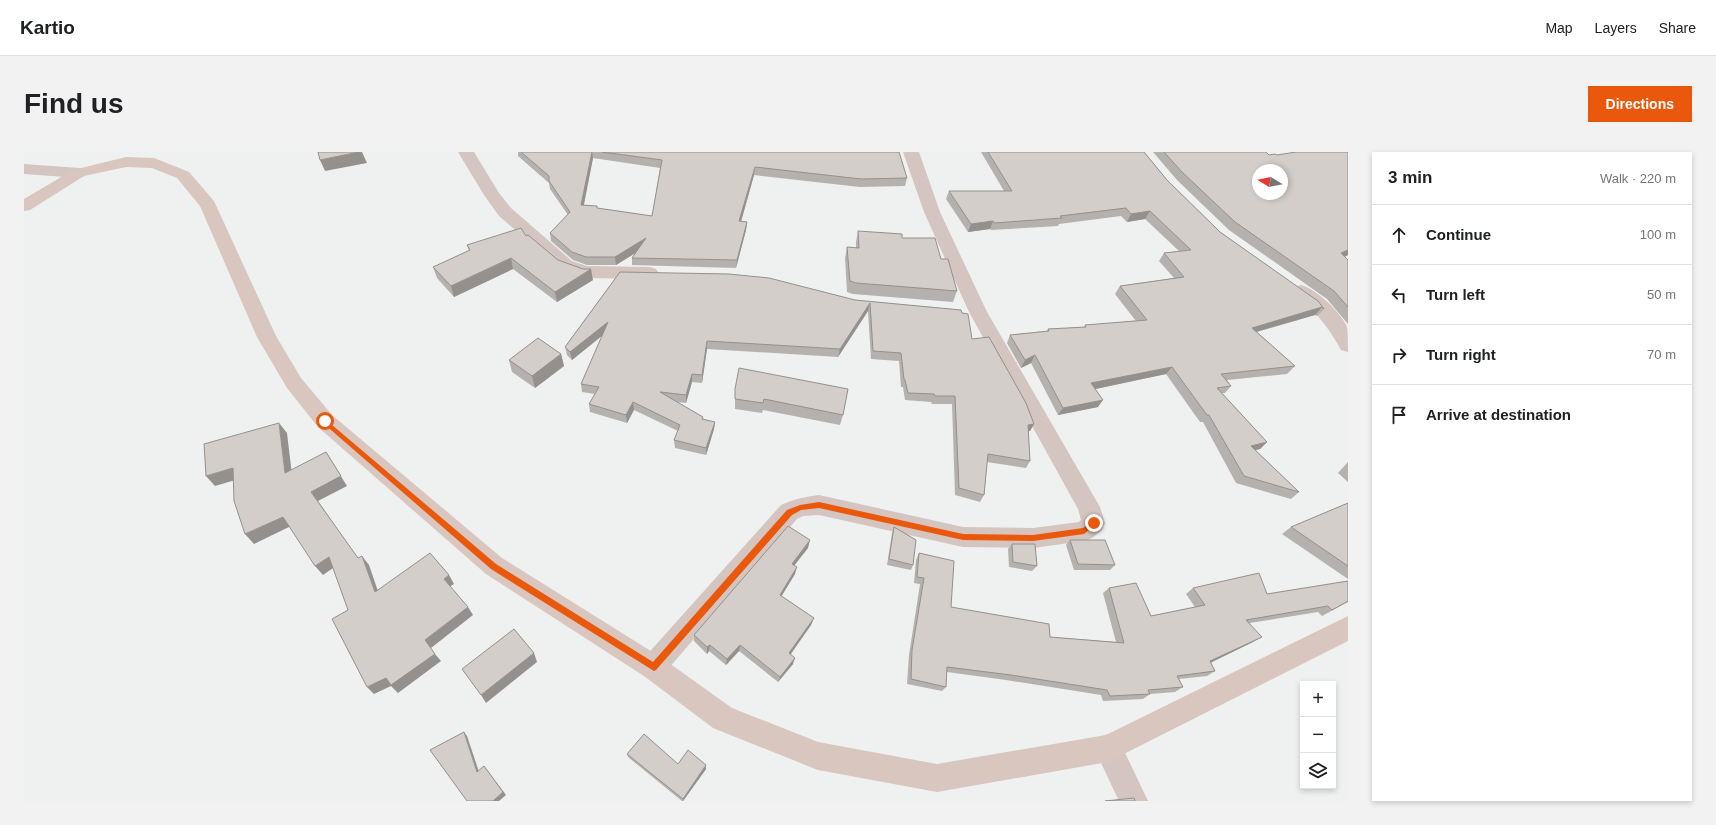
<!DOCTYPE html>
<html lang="en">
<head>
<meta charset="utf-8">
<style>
	body { margin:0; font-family:Arial,sans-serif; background:#f2f2f2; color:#202124 }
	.controls { position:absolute; right:12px; bottom:12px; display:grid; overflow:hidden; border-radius:0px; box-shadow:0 2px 6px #0003 }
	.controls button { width:36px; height:36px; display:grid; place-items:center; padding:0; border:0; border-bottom:1px solid #e0e0e0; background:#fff; color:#202124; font:20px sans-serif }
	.compass { position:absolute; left:1228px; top:12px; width:36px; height:36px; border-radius:50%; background:#fff; box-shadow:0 2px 6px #0003; rotate:280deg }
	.stop { position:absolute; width:12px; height:12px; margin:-9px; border:3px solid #ea580c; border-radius:50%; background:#fff }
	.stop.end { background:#ea580c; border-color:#fff; box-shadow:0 1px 4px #0008 }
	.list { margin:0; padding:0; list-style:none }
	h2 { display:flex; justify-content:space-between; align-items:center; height:52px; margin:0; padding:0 16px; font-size:17px }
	h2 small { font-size:13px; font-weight:400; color:#757577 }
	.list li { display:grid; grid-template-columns:26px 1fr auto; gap:12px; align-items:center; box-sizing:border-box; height:60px; padding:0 16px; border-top:1px solid #e0e0e0 }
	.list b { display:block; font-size:15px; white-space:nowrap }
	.list em { font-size:13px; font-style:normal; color:#757577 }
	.icon { flex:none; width:22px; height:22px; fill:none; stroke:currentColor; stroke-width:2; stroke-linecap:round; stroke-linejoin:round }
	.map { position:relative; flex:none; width:1324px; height:649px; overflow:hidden; border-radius:0px }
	header { display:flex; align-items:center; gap:24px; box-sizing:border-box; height:56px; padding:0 20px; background:#fff; border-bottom:1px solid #e0e0e0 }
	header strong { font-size:19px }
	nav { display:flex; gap:22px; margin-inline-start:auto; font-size:14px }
	.intro { display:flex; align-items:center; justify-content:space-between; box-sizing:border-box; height:96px; padding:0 24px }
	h1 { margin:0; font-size:28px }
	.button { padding:10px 18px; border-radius:0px; background:#ea580c; color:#fff; font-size:14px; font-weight:700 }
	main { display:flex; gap:24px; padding:0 24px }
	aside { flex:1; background:#fff; border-radius:0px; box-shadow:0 2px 6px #0003 }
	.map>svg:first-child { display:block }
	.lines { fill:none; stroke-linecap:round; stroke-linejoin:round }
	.minor { fill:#d4c5c0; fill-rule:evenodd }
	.secondary { fill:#d8c6bf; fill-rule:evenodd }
	.wall { fill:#b5b1ae; fill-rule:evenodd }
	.shaded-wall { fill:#94908d }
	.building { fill:#d3ceca; stroke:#94908d; fill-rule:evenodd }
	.route { fill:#ea580c }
</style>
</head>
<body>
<header>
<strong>Kartio</strong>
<nav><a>Map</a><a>Layers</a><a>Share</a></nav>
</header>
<div class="intro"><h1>Find us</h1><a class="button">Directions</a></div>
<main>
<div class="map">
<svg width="1324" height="649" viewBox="0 0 1324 649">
	<rect width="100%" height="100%" fill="#eef1f0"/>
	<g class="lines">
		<g class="minor">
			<path d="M434 0H450L475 41 487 56 548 109 563 114 626 115 632 117 635 121 632 125 626 127 561 126 536 117 475 64 460 43Z"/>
			<path d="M879 0H895L916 60 963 160 1076 355 1081 371 1078 378 1068 386 1060 389 1009 396 939 395 795 363 779 364 773 367 638 524 629 528 620 524 616 515 620 506 757 353C770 347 781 345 795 343L939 375 1009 376 1055 370 1057 368 1054 357 945 160 900 60Z"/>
			<path d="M0 12 55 16 61 18 63 21 61 24 55 26 0 22Z"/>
			<path d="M1277 133C1292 137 1317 160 1323 175 1324 181 1324 193 1324 200L1317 198C1304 174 1292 160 1271 143L1268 139 1271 135Z"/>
			<path d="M1084 582 1094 586 1124 649H1095L1070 596 1074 586Z"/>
		</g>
		<path class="secondary" d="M102 5 130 6 165 20 190 49 252 184 277 226 308 263 478 406 638 506 708 556 794 590 913 612 1082 583 1324 464V489L1084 610 913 640 794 618 689 576 620 524 462 422 294 275 263 236 233 185 176 54 153 26 128 16 102 15 60 24 6 58 0 59V47L49 18Z"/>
	</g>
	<g class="wall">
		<path d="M494 0H875L883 26 881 34 836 35 730 23 717 69 723 70 722 78 712 116 608 113V106L611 101 592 113H563L549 108 527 89 526 81 544 63 526 37 525 31 494 4ZM569 6 636 16 628 64 573 56V54L560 53Z"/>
		<path d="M957 0H1120L1143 28 1196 80 1300 157 1293 164 1291 163 1233 180 1271 214 1263 222 1203 228 1207 234 1201 241H1198L1243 290 1236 297 1231 298 1275 340 1267 347 1212 331 1179 270H1176L1142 222 1071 237 1074 255 1034 263 1007 211 997 216 983 191 986 183 1023 179 1024 177 1060 175 1061 173 1112 169 1091 142 1096 134 1150 126 1135 109 1140 101 1155 99 1121 67 1103 70 1097 64 1035 72 1034 74 967 78 966 77 944 80 922 47 925 39H980Z"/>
		<path d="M1129 0H1242L1245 3H1253L1324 0V103L1321 105 1324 108V172L1303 147 1205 78 1153 28Z"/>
		<path d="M834 79 917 107 933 139 929 150 829 142 823 140 821 106 823 95 832 96V90Z"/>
		<path d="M502 84 534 108 569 128 533 150 489 117 430 145 413 126 409 115 445 99 443 93Z"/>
		<path d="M596 120 831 148 937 158 948 187 1010 272 1006 279H1004L1006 309 1002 316 963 310 960 343 956 350 931 343 928 252H908L907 250 881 248 879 235H877L875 209 847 207 844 159 814 205 683 197 678 231 668 230 662 251 653 250 679 265V267L691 270 690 277 682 303 651 296 650 288 654 279 610 258 603 271 566 260 565 252 571 242 558 240 557 232 579 183 548 208 543 203 541 195Z"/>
		<path d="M537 202 540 214 511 236 488 220 485 208Z"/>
		<path d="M711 237 819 263 816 273 739 258 738 261 711 257Z"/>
		<path d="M1324 310V330L1314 321Z"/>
		<path d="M1324 351V427L1258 382 1267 375Z"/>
		<path d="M870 375 889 413 887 418 863 413 868 381Z"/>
		<path d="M1046 388 1091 413 1086 418H1050L1042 393Z"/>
		<path d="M988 392 1013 414 1008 419 985 415 984 397Z"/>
		<path d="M784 396 770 413 771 422 757 444 790 466 787 473 767 502 769 512 754 530 715 499 702 513 685 499 683 502 670 489V483Z"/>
		<path d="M895 401 927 455 1026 485 1092 490 1079 441 1085 436 1127 464 1171 455 1162 442 1169 436 1243 442 1324 429V450L1298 464 1294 460 1226 471 1229 490 1186 510 1191 519 1183 524 1155 527 1159 535 1151 540 1126 542 1119 547 1079 549 1077 543 982 528 923 520 922 535 918 539 883 532 885 503 896 432 890 431 892 408Z"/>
		<path d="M603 602 654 612 682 617 659 649H658L604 605Z"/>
	</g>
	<g class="shaded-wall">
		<path d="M335 0H338L343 11 301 19 296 8Z"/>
		<path d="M568 0 569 6 558 61 557 53Z"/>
		<path d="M731 15 730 23 715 77V69Z"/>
		<path d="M1126 59 1121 67 1103 70 1107 62Z"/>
		<path d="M969 69 966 77 944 80 947 72Z"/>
		<path d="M723 70 722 78 712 116 713 108Z"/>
		<path d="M622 86 623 94 592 113 591 105Z"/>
		<path d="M1324 98V103L1310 109 1317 101Z"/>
		<path d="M487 106 489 117 430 145 427 134Z"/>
		<path d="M567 117 569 128 533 150 531 140Z"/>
		<path d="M846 151 844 159 814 205 816 197Z"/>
		<path d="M1298 155 1291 163 1221 183 1228 176Z"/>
		<path d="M584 170 585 178 548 208 546 200Z"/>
		<path d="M683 189V197L678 231V223Z"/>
		<path d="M537 202 540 214 511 236 508 224Z"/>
		<path d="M1011 203 1007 211 997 216 1001 208Z"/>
		<path d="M1148 215 1142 222 1062 239 1067 231Z"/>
		<path d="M668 222V230L662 251V243Z"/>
		<path d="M1079 248 1074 255 1034 263 1039 256Z"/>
		<path d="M609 250 610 258 603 271 602 263Z"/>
		<path d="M691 270 690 277 682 303V296Z"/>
		<path d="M255 271 263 281 269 331 261 321Z"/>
		<path d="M1010 272 1006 279 999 280 1004 273Z"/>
		<path d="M1243 290 1236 297 1220 301 1227 294Z"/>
		<path d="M302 300 323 334 294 349 340 415 287 340Z"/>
		<path d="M209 316 218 326 191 334 182 324Z"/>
		<path d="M259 365 267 374 230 392 221 382Z"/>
		<path d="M786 388 784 396 766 419 768 412Z"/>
		<path d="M338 404 345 413 357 448 351 440Z"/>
		<path d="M305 405 312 414 299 423 291 414Z"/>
		<path d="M773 415 771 422 754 450 756 443Z"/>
		<path d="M425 423 430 432 425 435 420 427Z"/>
		<path d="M444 455 449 463 407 496 401 488Z"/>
		<path d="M790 466 787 473 763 507 765 501Z"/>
		<path d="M1238 485 1229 490 1178 515 1186 509Z"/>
		<path d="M686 493 685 499 683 502V495Z"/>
		<path d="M716 493 715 499 702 513 703 507Z"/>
		<path d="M510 501 513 510 462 551 457 543Z"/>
		<path d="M411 502 417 509 374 541 367 534 350 542 343 535Z"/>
		<path d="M771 506 769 512 754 530 756 525Z"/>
		<path d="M440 580 443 584 456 623 453 620Z"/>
		<path d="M682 613V617L659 649V647Z"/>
		<path d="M460 614 482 643 475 649H469Z"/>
	</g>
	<g class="building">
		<path d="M294 0H335L296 8Z"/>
		<path d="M497 0H568L557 53 573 54V56L628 64 638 8 578 0H875L883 26 837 27 731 15 715 69 723 70 713 108 608 106 622 86 591 105H562L548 100 526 81 546 60 525 29V24Z"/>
		<path d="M964 0H1120L1143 28 1196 80 1294 149 1300 157 1298 155 1228 176 1271 214 1197 222 1207 234 1193 236 1243 290 1227 294 1275 340 1220 324 1185 263H1183L1148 215 1067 231 1079 248 1039 256 1011 203 1001 208 986 183 1025 179 1024 177 1062 175 1061 173 1123 168 1096 134 1160 125 1140 101 1167 98 1126 59 1107 62 1102 56 1036 64 1038 66 970 71 969 69 947 72 925 39H988Z"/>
		<path d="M1140 0H1242L1245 3 1251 2 1253 3 1272 0H1324V98L1317 101 1324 108V155L1310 139 1211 70 1158 20ZM1234 18H1258V42H1234Z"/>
		<path d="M497 76 502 84 504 83 534 108 559 117H567L531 140 487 106 427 134 409 115 446 98 443 93Z"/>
		<path d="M834 79 878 82V86H911L917 107H924L933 139 832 131 826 129 823 95 835 96Z"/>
		<path d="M596 120 705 122 745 126 831 148 937 158 938 161 944 162 948 187 965 185 1002 251 1010 272 1004 273 1006 309 964 302 960 343 935 336 931 244H911L910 242 884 241 881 228 880 227 877 201 849 199 846 151 816 197 683 189 678 223 668 222 662 243 636 240 679 265 678 267 691 270 682 296 650 288 656 273 609 250 602 263 565 252 575 235 557 232 584 170 546 200 541 195Z"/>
		<path d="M514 186 537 202 508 224 485 208Z"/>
		<path d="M715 216 824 237 819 263 740 247 739 251 711 247V237Z"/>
		<path d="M255 271 261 321 302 300 317 324 287 340 334 406 338 404 351 440 406 401 425 423 420 427 444 455 401 488 411 502 367 533 362 526 343 535 308 467 324 458 305 405 291 414 259 365 221 382 210 349 209 316 182 324 180 292Z"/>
		<path d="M1324 351V414L1267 375Z"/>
		<path d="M764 374 786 388 768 412 773 415 756 443 790 466 765 501 771 506 756 525 716 493 703 507 686 493 683 495 670 483Z"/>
		<path d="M870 375 892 388 889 413 865 407Z"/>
		<path d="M1046 388H1081L1091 413 1054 412Z"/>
		<path d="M988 392H1011L1013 414 989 410Z"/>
		<path d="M895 401 930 409 927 455 1025 472 1026 485 1100 491 1085 436 1112 431 1127 464 1181 453 1169 436 1235 421 1243 442 1324 429V449L1308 458 1304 454 1222 468 1238 485 1186 509 1191 519 1153 524 1159 535 1124 538 1126 542 1086 544 1083 538 987 523 923 515 922 535 887 527 888 498 900 426 893 425Z"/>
		<path d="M490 477 510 501 457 543 438 517Z"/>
		<path d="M440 580 453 620 460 614 479 640 469 649H443L406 598Z"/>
		<path d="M620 582 654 612 664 598 682 613 659 647 603 602Z"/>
		<path d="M1110 646 1111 649H1081Z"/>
	</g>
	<path class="route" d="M301 267 472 412 629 510 763 358 776 353 795 350 939 382 1009 383 1059 376 1070 368 1073 371 1060 382 1009 389 939 388 795 356 777 358 768 363 632 518 630 519 467 417 299 271V268Z"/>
</svg>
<div class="controls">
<button>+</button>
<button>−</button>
<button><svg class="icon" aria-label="layers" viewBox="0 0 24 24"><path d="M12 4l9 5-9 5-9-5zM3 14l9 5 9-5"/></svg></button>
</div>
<svg class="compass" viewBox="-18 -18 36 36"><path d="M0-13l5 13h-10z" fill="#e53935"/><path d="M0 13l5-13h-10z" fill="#757577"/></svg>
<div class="stop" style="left:301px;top:269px"></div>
<div class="stop end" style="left:1070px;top:371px"></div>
</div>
<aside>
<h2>3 min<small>Walk · 220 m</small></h2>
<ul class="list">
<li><svg class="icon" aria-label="ahead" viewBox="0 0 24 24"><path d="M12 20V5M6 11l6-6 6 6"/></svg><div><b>Continue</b></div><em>100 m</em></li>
<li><svg class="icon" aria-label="left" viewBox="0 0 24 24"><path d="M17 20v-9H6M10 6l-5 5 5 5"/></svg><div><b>Turn left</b></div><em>50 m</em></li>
<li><svg class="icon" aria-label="right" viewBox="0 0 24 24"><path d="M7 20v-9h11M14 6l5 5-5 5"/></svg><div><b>Turn right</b></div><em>70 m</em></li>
<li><svg class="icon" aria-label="arrive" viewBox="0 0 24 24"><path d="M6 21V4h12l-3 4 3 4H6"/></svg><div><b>Arrive at destination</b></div></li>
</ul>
</aside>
</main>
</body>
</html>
